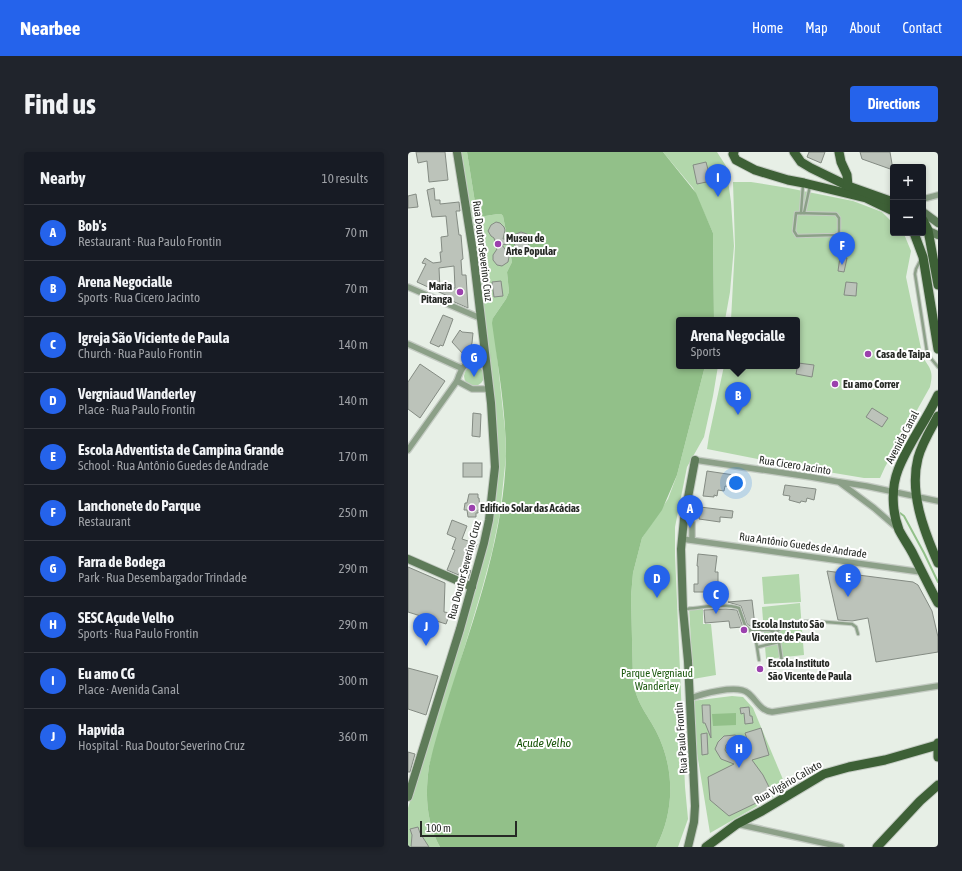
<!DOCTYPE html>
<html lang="en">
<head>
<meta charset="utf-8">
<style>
	body { margin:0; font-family:"Asap Condensed",sans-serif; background:#20242c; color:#f1f3f6 }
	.controls { position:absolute; right:12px; top:12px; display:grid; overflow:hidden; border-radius:4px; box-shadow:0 2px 6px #0003 }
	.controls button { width:36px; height:36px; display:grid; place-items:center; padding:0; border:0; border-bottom:1px solid #363941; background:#171b24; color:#f1f3f6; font:20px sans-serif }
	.scale { position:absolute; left:12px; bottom:10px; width:97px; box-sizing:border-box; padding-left:4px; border:2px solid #262925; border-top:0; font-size:11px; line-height:14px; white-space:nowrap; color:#262925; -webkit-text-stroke:3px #fff; paint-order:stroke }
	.you { position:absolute; left:328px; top:331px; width:14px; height:14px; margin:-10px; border:3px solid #fff; border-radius:50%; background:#1a73e8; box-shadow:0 0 0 6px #1a73e833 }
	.badge { display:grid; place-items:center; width:26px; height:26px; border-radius:50%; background:#2563eb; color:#fff; font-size:13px; font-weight:700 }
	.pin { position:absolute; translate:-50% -33px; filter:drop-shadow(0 1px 2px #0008) }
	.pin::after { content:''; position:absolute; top:21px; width:14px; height:12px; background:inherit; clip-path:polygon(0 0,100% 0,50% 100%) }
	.popup { position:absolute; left:268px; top:165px; width:124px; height:52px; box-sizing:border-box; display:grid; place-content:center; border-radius:4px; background:#171b24; filter:drop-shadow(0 1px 3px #0005); font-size:13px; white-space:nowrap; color:#9ea1a6 }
	.popup b { font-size:15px; color:#f1f3f6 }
	.popup::after { content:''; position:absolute; left:50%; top:100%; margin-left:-8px; border:8px solid transparent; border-top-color:#171b24 }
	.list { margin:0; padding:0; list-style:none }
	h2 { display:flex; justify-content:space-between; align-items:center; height:52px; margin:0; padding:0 16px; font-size:17px }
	h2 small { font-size:13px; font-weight:400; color:#9ea1a6 }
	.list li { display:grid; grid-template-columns:26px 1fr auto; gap:12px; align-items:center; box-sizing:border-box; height:56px; padding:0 16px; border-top:1px solid #363941 }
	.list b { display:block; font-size:15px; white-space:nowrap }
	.list p { margin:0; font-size:13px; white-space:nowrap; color:#9ea1a6 }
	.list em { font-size:13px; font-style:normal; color:#9ea1a6 }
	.map { position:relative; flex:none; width:530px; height:695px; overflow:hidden; border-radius:4px }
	header { display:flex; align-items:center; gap:24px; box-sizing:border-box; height:56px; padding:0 20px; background:#2563eb; color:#fff }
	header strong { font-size:19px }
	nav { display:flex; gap:22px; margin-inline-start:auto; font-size:14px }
	.intro { display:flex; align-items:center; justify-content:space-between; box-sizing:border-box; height:96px; padding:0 24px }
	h1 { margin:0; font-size:28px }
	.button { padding:10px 18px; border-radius:4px; background:#2563eb; color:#fff; font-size:14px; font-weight:700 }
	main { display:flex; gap:24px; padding:0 24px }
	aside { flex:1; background:#171b24; border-radius:4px; box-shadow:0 2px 6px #0003 }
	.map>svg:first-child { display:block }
	.green { fill:#b2d7ab }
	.water { fill:#92c089 }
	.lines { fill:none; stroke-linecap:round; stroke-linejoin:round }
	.stream { stroke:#92c089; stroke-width:2 }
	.building { fill:#bcc3ba; stroke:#848b83; fill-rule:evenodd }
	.lane-casing { stroke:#c4cbc3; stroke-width:4.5 }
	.street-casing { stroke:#c4cbc3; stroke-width:8 }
	.secondary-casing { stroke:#c4cbc3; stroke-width:10 }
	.primary-casing { stroke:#c4cbc3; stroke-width:11 }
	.lane { stroke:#8ca088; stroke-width:2.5 }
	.street { stroke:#8ca088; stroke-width:5.5 }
	.secondary { stroke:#5e7b59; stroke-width:8 }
	.primary { stroke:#3d6036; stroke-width:9 }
	.poi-dot { fill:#9b41ad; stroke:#fff; stroke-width:1.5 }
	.labels { text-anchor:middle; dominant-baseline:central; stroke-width:4; stroke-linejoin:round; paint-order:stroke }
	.poi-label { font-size:11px; font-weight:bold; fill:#262925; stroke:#fff; text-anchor:start }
	.street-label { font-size:11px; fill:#262925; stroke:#fff }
	.park-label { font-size:11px; fill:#1c590f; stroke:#fff }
	.water-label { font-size:12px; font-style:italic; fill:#165306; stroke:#fff }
</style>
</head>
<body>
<header>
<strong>Nearbee</strong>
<nav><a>Home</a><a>Map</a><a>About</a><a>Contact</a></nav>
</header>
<div class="intro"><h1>Find us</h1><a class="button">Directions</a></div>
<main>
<aside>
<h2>Nearby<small>10 results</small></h2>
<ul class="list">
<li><span class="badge">A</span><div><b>Bob's</b><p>Restaurant · Rua Paulo Frontin</p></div><em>70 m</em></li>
<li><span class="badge">B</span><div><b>Arena Negocialle</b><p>Sports · Rua Cicero Jacinto</p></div><em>70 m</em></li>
<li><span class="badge">C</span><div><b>Igreja São Viciente de Paula</b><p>Church · Rua Paulo Frontin</p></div><em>140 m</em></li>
<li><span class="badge">D</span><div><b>Vergniaud Wanderley</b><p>Place · Rua Paulo Frontin</p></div><em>140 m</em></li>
<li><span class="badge">E</span><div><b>Escola Adventista de Campina Grande</b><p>School · Rua Antônio Guedes de Andrade</p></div><em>170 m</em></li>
<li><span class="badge">F</span><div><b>Lanchonete do Parque</b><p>Restaurant</p></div><em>250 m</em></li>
<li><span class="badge">G</span><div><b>Farra de Bodega</b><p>Park · Rua Desembargador Trindade</p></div><em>290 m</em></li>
<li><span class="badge">H</span><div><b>SESC Açude Velho</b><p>Sports · Rua Paulo Frontin</p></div><em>290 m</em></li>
<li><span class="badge">I</span><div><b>Eu amo CG</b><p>Place · Avenida Canal</p></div><em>300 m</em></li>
<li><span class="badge">J</span><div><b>Hapvida</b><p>Hospital · Rua Doutor Severino Cruz</p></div><em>360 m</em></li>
</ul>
</aside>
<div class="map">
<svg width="530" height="695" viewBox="0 0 530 695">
	<rect width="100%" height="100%" fill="#e7efe6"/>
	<g class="green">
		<path d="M52 0H59L69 63 71 65 90 62H93L95 64 104 110 99 120 101 140 98 147 85 166 97 278 98 304 92 361 84 400 74 437 21 614C17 643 18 669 32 695H0V656L68 428 88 307Z"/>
		<path d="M255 0H309L318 14 323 50 326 94 322 140 317 168H306L305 81 285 36Z"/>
		<path d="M325 30H343L380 36 445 49 474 60 485 71V81H495L496 82 503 99 498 125 515 206C524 218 525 221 522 235L477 315 472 326H456L396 316 299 297 301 284 316 214H389V168H323L327 94Z"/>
		<path d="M297 214H310L305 244 296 285 279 315 267 375V403L277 635 280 667 270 695H248C267 659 267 616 248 579 238 560 229 552 225 529L223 444 225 421 234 386 260 347 269 323Z"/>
		<circle cx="66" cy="224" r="10"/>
		<path d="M391 422 393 450 356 452 354 425Z"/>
		<path d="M392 451 396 503 358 507 354 455Z"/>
		<path d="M281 454H295V472H303L308 523 285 527Z"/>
		<path d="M324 544 335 545 345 556 379 637 302 681 288 595 284 549Z"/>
	</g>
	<g class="water">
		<path d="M59 0H255L288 41 305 81 306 168H271V214H297L269 323 254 358 234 386 225 421 223 444 225 529C229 552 238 560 248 579 267 616 267 659 248 695H32C18 669 17 643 21 614 46 511 95 411 98 303 98 259 90 215 84 171L85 166 98 147 101 140 99 120 104 110 95 64 93 62H90L71 65 69 63Z"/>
		<path d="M328 561V573L305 574 304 562Z"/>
	</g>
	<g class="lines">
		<path class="stream" d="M492 361 496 364 516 401 530 430"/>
	</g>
	<g class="building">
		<path d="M8 0H37L40 28 21 30 19 9 10 11Z"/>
		<path d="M401 0H417L413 11 399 5Z"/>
		<path d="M452 0H482L485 18 454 7Z"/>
		<path d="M298 10 303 29 289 32 285 13Z"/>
		<path d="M26 36 27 48H32V52L51 50 52 59H48L51 83H53L55 107 53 108 54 123H58L60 156 42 148V145L9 130 18 112 14 111 17 106 25 111 33 110 32 100H34L33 85 40 84 38 64 24 65 19 38ZM46 114 47 136 32 137 31 116Z"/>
		<path d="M8 42 10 55 0 56V44Z"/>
		<path d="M88 70 92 71 96 75 97 78 95 87H105L108 82 113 80 119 82 122 88 120 94 115 97 109 95 105 91 94 93 100 101 101 105 100 110 94 114 89 113 85 108V103L89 97 86 86 83 84 80 79 83 73Z"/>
		<path d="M432 105 439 106 436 120 430 119Z"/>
		<path d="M93 129 95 144 86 145 84 130Z"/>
		<path d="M438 130 449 131 448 144 436 143Z"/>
		<path d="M35 163 45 167 35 194 32 193 31 195 22 191Z"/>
		<path d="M52 178 54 180 65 181 64 191 61 200 56 203 44 190Z"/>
		<path d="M390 211 406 213 404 225 388 222Z"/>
		<path d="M12 212 37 229 12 266 0 257V230Z"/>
		<path d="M464 256 480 266 474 275 458 265Z"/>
		<path d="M65 261 73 262 72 285 64 284Z"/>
		<rect x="55" y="311" width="19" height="14"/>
		<path d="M299 319 326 323 324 332H322L321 335 317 334 316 339 310 338 309 344 306 343V345L295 344Z"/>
		<path d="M377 333 408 337 406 348 399 346 398 350 393 349 392 351 381 348 382 344 375 343Z"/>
		<path d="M61 342H70V346H71L72 358H70V361H68V365H60L59 358H56L57 351H59Z"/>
		<path d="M292 355 325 359 324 366 312 365V370L291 367Z"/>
		<path d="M44 368 59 374 54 387 69 392 59 417 63 419 60 427 39 418 47 398 44 397 48 386 39 382Z"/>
		<path d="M290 402 309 404 307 420H310V432H312V440H286V432H290V414H289Z"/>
		<path d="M0 415 37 431 36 460 42 461 38 472 0 460Z"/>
		<path d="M419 419 505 430 510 433 524 459 530 485V500L468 510 460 466 444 469 430 468Z"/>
		<path d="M344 448 347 474H342L339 472 333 454 320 450Z"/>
		<path d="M318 457 329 458 335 475 322 476 321 469 297 471 296 458Z"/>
		<path d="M0 516 30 524 18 563 0 557Z"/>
		<path d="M294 553H302L303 586 297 571H295Z"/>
		<path d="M341 555 342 564H344L345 571 337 572 336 561 333 562 332 556Z"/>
		<path d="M353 576 361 603 344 608 355 623 365 643 321 664 302 648 300 625 326 612 313 607 307 597 310 590 316 584 327 583 340 590 337 581ZM322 590 326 591 329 595 328 600 323 602 319 601 317 598 318 593Z"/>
		<path d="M299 581 300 602 294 603 293 582Z"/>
		<path d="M0 600 7 602 2 620H0Z"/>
		<path d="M10 675 12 681 21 695H3L4 683 2 677Z"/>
	</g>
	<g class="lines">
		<g class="lane-casing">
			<g id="lane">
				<path d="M388 61 428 62 431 66V81L427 83 389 84 386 79Z"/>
				<path d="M393 61 395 33"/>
				<path d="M396 61 402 34"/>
				<path d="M512 109 508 117 507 122 519 200 521 204 530 215"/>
				<path d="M276 457C292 456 316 451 331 456L337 473 346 483 348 489 351 508"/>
				<path d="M341 478H361L368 480 371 490 374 510"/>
				<path d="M368 480 382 470 405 469 444 472 448 475 450 482"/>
				<path d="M350 495 371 490"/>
			</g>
		</g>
		<g class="street-casing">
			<g id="street">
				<path d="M515 47 530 43"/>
				<path d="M0 135 72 166"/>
				<path d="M0 192 53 216"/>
				<path d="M49 229 64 237H81"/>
				<path d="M0 298 49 229C55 210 58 211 77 207"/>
				<path d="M287 308 403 325 431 330 466 356 489 376"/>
				<path d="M432 330 458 334 530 349"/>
				<path d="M276 367 282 369 284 371V388"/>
				<path d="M274 387 513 420"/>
				<path d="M281 547C293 542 329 532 340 541 348 547 352 559 364 560L530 534"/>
				<path d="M329 672 433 695"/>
			</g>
		</g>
		<g class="secondary-casing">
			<g id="secondary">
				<path d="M515 60 530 71"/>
				<path d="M516 77 530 83"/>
				<path d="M0 407 64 435"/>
				<path d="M0 645 52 477 76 391 81 368 87 315 83 251 65 100 49 0"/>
				<path d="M280 695 286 670 287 654 280 509 275 457 273 397 276 367 287 308"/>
			</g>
		</g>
		<g class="primary-casing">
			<g id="primary">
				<path d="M326 0 325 2 328 8 347 18 380 28 396 31 458 46 485 59"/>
				<path d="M386 0 393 10 403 16 440 34 485 50"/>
				<path d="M431 0 433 10 439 23 440 34"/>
				<path d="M515 68 520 78 530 133"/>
				<path d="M506 81 515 105 530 197"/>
				<path d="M530 243C518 269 500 292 490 318 483 336 484 360 491 378 495 386 501 394 505 402 513 418 521 434 530 451"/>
				<path d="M530 264C523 277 514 291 510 306 501 341 516 379 530 411"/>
				<path d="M530 591V605"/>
				<path d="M298 695 329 672 354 659 416 622 441 615 477 608 529 593"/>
				<path d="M469 695 512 649 530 633"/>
			</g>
		</g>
		<use href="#lane" class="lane"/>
		<use href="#street" class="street"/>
		<use href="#secondary" class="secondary"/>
		<use href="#primary" class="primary"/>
	</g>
	<g class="poi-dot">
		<circle cx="90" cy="92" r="4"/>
		<circle cx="52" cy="140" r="4"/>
		<circle cx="460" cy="202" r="4"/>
		<circle cx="427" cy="232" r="4"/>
		<circle cx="64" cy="356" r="4"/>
		<circle cx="336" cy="478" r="4"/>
		<circle cx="352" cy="517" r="4"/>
	</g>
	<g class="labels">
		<g class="poi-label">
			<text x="98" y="86">Museu de<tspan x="98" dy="13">Arte Popular</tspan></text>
			<text x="44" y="134" text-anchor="end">Maria<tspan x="44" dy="13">Pitanga</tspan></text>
			<text x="468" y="202">Casa de Taipa</text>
			<text x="435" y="232">Eu amo Correr</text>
			<text x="72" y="356">Edifício Solar das Acácias</text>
			<text x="344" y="472">Escola Instuto São<tspan x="344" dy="13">Vicente de Paula</tspan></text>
			<text x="360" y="511">Escola Instituto<tspan x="360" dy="13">São Vicente de Paula</tspan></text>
		</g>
		<g class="street-label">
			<text transform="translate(75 99) rotate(83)">Rua Doutor Severino Cruz</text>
			<text transform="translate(494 285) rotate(-62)">Avenida Canal</text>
			<text transform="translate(387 313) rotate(9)">Rua Cicero Jacinto</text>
			<text transform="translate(395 393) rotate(8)">Rua Antônio Guedes de Andrade</text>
			<text transform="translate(56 418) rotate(-75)">Rua Doutor Severino Cruz</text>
			<text transform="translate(273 586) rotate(-94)">Rua Paulo Frontin</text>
			<text transform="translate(380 630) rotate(-30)">Rua Vigário Calixto</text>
		</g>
		<g class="park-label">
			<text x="249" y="521">Parque Vergniaud<tspan x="249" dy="13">Wanderley</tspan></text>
		</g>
		<g class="water-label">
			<text x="136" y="591">Açude Velho</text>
		</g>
	</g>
</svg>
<div class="controls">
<button>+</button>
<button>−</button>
</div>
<div class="scale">100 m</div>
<div class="you"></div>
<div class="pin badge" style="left:282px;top:376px">A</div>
<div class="pin badge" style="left:330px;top:263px">B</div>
<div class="popup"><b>Arena Negocialle</b>Sports</div>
<div class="pin badge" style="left:308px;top:462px">C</div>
<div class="pin badge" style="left:249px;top:446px">D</div>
<div class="pin badge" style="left:440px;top:445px">E</div>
<div class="pin badge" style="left:434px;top:113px">F</div>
<div class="pin badge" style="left:66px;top:225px">G</div>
<div class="pin badge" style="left:331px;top:616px">H</div>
<div class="pin badge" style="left:310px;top:45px">I</div>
<div class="pin badge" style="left:18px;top:494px">J</div>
</div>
</main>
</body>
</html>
